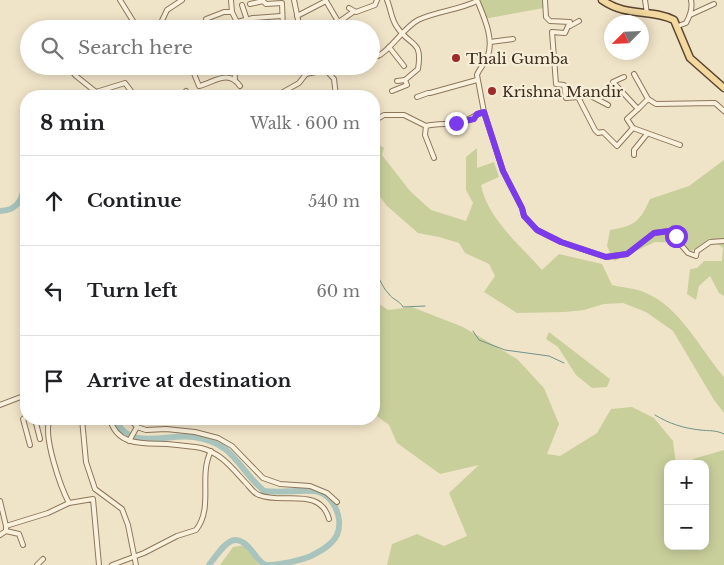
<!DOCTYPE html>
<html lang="en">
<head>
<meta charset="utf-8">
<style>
	body { margin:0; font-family:"Libre Baskerville",serif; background:#f2f2f2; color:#202124 }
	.controls { position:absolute; right:15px; bottom:15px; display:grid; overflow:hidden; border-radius:10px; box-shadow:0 2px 12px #0003 }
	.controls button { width:45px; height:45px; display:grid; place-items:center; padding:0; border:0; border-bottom:1px solid #e0e0e0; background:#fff; color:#202124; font:25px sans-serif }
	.compass { position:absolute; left:604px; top:15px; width:45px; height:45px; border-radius:50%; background:#fff; box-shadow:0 2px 12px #0003; rotate:246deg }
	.stop { position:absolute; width:15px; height:15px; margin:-11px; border:4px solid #7c3aed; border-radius:50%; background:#fff }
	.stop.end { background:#7c3aed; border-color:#fff; box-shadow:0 1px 5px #0008 }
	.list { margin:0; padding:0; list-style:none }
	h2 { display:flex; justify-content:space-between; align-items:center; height:65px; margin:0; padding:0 20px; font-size:21px }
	h2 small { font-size:16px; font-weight:400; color:#757577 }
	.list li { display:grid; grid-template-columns:32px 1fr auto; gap:15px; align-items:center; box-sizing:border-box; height:90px; padding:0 20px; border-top:1px solid #e0e0e0 }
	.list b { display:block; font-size:19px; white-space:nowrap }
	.list em { font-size:16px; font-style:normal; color:#757577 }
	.icon { flex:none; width:28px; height:28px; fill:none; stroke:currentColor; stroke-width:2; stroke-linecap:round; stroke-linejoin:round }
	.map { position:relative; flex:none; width:724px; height:565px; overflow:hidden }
	.search { position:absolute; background:#fff; box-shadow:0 2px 12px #0003; left:20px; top:20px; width:360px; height:55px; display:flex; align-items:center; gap:12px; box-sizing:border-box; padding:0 18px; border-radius:28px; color:#757577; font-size:19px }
	.panel { position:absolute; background:#fff; box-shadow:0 2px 12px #0003; left:20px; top:90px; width:360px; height:335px; border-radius:20px }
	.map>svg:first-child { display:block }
	.green { fill:#c9cf9b }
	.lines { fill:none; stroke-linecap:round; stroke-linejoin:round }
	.stream { stroke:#6f938a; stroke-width:1 }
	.river { stroke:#a9c4bc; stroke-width:6 }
	.minor-casing { stroke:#8d765c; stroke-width:6 }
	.primary-casing { stroke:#5b4430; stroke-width:9 }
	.minor { stroke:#faf1dc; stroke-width:4 }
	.primary { stroke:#f3d9a0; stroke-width:6 }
	.route { stroke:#7c3aed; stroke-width:6 }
	.poi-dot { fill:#9e2a2b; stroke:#f7eed8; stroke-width:2 }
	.labels { text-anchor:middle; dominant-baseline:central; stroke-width:4.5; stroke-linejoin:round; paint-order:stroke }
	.poi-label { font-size:15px; fill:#3d2e20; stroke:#f7eed8; text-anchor:start }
</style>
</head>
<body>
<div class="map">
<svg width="724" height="565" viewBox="0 0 724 565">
	<rect width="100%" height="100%" fill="#f0e4c8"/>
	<g class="green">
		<path d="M478 0H542L544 8 484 19Z"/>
		<path d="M377 143 384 148 382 155 410 191 431 210 466 221 473 203 466 190V157L477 148V168L494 162 499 177 481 185C487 218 520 245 542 270L559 254 602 264 612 285C623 288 636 288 646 293 680 307 700 349 724 377V413L714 400 673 331 646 312 623 303 604 304 584 310 565 312 517 313 484 292 495 276 489 264 465 253 459 243 439 237 418 233 387 206 374 189V151Z"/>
		<path d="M724 160V296L719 293 710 276 699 286 696 300 687 294 690 269 697 268 704 261H722L723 248 710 238 692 251 677 243 655 242 614 261 607 246 610 230C634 226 640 222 650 199L689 186Z"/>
		<path d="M374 300 388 310 412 307 463 327 517 359 544 388 559 424 547 454 560 456 597 433 611 409 632 407 654 418 673 441 676 464H668V546H705L707 472 705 464H695L693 459 724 450V565H387L392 544 417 534 444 546 467 536 449 493 479 465 440 474 397 443 389 425 374 414Z"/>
		<path d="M549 332 610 379 607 387 592 388 576 375 558 347 546 339Z"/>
		<path d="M246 545 259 565H220L233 547Z"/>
	</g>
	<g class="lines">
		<g class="stream">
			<path d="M374 265C378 275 381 286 389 294 393 300 399 300 403 307L425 306"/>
			<path d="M473 331 479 340 505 350 549 356 564 363"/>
			<path d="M655 415C670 424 683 428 700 430 709 431 716 430 724 434"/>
		</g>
		<g class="river">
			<path d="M0 211C21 210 23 196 26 177"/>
			<path d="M115 419C129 452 166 433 194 437 235 443 237 468 264 491 281 493 297 490 313 491 333 492 344 518 337 535 332 545 321 551 311 556 299 561 279 565 266 565 262 564 258 559 255 555 235 526 225 544 209 565"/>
		</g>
		<g class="minor-casing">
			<g id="minor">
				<path d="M120 0 138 29"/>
				<path d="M231 0 232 12 237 22 253 18 281 16"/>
				<path d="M294 0 300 29"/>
				<path d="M387 0C391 9 391 19 397 27 410 47 423 39 418 69L405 80 407 85 392 91"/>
				<path d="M477 0C484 17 495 40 487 58 484 65 479 69 477 75L484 112 503 171 522 208 524 216 537 230 561 242 606 257 627 254 654 233 669 231 688 253 696 256 697 251 710 242 724 241"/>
				<path d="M545 0 546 17 550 21 570 22 565 33 552 32 556 84 564 85 566 98 578 97 595 130 598 133 603 132 617 146 633 128 627 119 638 109 613 82 624 77"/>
				<path d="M645 0 647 14"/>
				<path d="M250 4 263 1 266 4 282 3 283 29"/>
				<path d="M242 5 247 20"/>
				<path d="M349 8 356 12 375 5 377 0"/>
				<path d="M690 15 714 4"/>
				<path d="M297 16 326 1 339 23"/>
				<path d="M570 26 579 21"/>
				<path d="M678 26 686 23C690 16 693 9 691 0"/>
				<path d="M158 29 167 10 182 0"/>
				<path d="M208 29 206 19 224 12H232"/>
				<path d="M329 29 353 12"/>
				<path d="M490 42 513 39"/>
				<path d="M389 47 404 66"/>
				<path d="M371 53 378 56C390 51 403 28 418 20 437 11 459 10 477 1"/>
				<path d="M67 66 76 76 96 92 125 83 131 91 132 96"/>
				<path d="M116 66H118"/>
				<path d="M191 66 199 86C215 82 228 69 240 86"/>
				<path d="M234 66 235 79"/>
				<path d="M293 66 306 74 307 66"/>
				<path d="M634 74 648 99 638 109"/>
				<path d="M397 81 405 80"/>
				<path d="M186 91 189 96"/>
				<path d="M430 93 477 80"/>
				<path d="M276 96 299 83 306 74 326 70 334 79 336 96"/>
				<path d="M417 97 428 93"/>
				<path d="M578 97 589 95 608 105"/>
				<path d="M648 99 656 104 715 103 724 111"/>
				<path d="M374 121 384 115H404L426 126"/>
				<path d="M633 128 680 145"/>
				<path d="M634 155V150L647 134"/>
				<path d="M434 158 425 135 426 126C438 123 451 125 462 122 471 119 476 114 484 112"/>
				<path d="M0 405 26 395"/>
				<path d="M26 417 23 419 30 445"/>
				<path d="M35 419 40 439"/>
				<path d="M50 419C42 435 61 488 69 503"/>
				<path d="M82 419 86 462 95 489 122 509 128 525 136 565"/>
				<path d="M110 419C117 447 145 443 167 444 178 445 190 446 201 448 221 453 232 468 245 482 250 487 253 493 259 495 282 505 320 486 329 519"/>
				<path d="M130 419 137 427 146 430 166 429 195 432 218 438 232 446 263 478 280 484 310 486 327 493 337 502"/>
				<path d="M129 441 137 427"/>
				<path d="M0 501 6 526 48 513 69 503 93 499 99 565"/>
				<path d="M6 531 19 534 23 545"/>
				<path d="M0 535 6 531V526"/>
				<path d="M37 565 43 559"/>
				<path d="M112 565 144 553 177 536 196 530C214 507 198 476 211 451"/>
			</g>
		</g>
		<g class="primary-casing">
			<path id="primary" d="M602 0C628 18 650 8 674 20L690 58 724 88"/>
		</g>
		<use href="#minor" class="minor"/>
		<use href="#primary" class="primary"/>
	</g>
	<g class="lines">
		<path class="route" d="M456 123 474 119 477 114 484 112 503 171 522 208 524 216 537 230 561 242 606 257 627 254 654 233 670 231 676 236"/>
	</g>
	<g class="poi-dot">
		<circle cx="456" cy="58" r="5"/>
		<circle cx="492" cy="91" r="5"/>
	</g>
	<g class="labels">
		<g class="poi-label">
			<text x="466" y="58">Thali Gumba</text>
			<text x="502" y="91">Krishna Mandir</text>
		</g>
	</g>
</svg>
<div class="controls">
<button>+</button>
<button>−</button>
</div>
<svg class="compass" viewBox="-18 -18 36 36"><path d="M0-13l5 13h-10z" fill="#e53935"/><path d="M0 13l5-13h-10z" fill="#757577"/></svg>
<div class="stop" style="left:676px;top:236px"></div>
<div class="stop end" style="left:456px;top:123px"></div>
<div class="search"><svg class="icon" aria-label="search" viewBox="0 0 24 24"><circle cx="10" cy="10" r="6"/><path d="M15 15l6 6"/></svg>Search here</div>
<section class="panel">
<h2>8 min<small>Walk · 600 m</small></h2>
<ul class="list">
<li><svg class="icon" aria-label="ahead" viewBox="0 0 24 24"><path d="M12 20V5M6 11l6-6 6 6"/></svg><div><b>Continue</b></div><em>540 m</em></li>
<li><svg class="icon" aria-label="left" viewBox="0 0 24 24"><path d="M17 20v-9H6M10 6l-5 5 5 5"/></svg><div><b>Turn left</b></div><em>60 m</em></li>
<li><svg class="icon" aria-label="arrive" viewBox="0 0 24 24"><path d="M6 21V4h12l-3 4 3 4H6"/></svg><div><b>Arrive at destination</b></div></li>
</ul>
</section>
</div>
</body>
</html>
